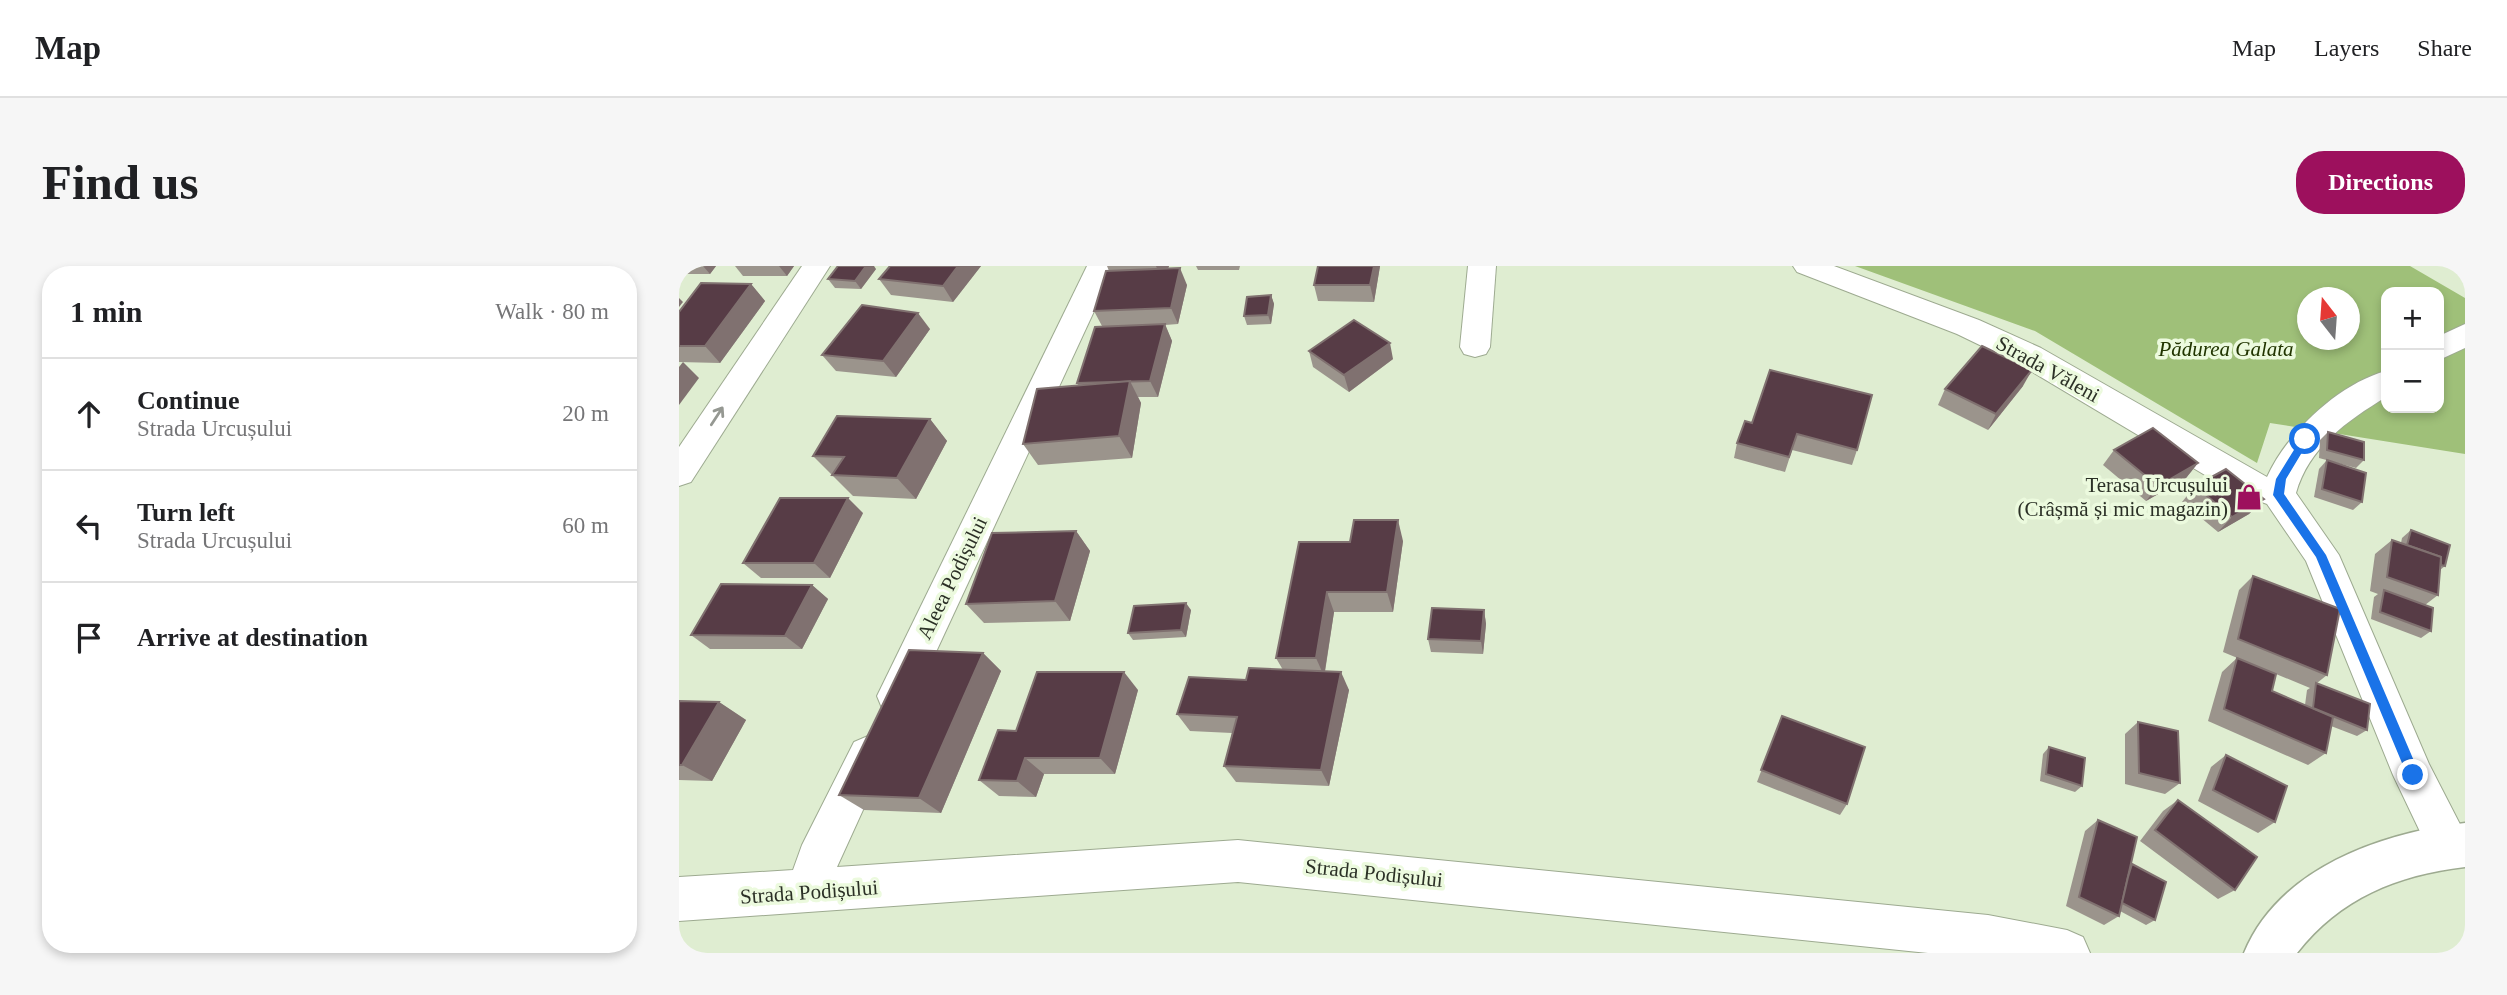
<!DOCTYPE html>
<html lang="en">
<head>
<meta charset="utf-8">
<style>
	body { margin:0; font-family:Georgia,serif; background:#f6f6f6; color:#202124 }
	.controls { position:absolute; right:21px; top:21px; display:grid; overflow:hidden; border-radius:14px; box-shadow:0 4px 10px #0003 }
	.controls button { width:63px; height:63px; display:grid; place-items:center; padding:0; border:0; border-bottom:2px solid #e0e0e0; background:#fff; color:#202124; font:35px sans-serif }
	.compass { position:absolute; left:1618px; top:21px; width:63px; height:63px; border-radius:50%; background:#fff; box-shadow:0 4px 10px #0003; rotate:343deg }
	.stop { position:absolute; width:21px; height:21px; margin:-16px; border:5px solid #1a73e8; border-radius:50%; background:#fff }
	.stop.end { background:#1a73e8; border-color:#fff; box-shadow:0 2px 7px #0008 }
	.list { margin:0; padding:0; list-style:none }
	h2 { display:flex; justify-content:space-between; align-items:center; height:91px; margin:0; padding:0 28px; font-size:30px }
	h2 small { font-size:23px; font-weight:400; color:#757577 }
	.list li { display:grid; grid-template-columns:46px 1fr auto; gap:21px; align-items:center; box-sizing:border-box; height:112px; padding:0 28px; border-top:2px solid #e0e0e0 }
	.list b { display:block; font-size:26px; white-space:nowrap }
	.list p { margin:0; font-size:23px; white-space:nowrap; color:#757577 }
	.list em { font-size:23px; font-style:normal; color:#757577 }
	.icon { flex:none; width:38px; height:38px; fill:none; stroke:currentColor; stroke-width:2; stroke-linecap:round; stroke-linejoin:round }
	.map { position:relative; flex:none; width:1786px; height:687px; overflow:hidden; border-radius:28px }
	header { display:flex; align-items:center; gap:42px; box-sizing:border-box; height:98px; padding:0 35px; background:#fff; border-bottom:2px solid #e0e0e0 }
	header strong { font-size:33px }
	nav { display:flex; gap:38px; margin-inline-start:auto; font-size:24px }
	.intro { display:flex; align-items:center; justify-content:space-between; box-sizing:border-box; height:168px; padding:0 42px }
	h1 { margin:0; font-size:49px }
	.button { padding:18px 32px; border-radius:28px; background:#9d105d; color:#fff; font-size:24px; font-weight:700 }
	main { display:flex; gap:42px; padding:0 42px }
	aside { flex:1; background:#fff; border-radius:28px; box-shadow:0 4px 10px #0003 }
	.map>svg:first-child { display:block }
	.forest { fill:#9fc079; fill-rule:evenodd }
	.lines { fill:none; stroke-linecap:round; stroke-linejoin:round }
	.street-casing { stroke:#9daa90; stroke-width:2 }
	.secondary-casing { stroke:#9daa90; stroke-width:3 }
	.street { fill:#fff; fill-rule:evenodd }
	.secondary { fill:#fff; fill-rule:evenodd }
	.wall { fill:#9b948c }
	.shaded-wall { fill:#807170 }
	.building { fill:#573c46; stroke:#807170; stroke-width:2 }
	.oneway { stroke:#959892 }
	.route { fill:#1a73e8 }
	.labels { text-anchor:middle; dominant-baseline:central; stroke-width:7; stroke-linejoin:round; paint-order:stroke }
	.park-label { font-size:21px; font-style:italic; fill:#213500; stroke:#ecfade }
	.street-label { font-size:21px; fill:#2b3026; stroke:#ecfade }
	.poi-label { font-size:21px; fill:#2b3026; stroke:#ecfade; text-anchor:end }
</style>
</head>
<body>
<header>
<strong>Map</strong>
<nav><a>Map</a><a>Layers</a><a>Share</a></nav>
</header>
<div class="intro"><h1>Find us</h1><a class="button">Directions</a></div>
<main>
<aside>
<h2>1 min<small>Walk · 80 m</small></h2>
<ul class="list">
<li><svg class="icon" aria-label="ahead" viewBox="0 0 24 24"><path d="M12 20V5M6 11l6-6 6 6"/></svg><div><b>Continue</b><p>Strada Urcușului</p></div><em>20 m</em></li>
<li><svg class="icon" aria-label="left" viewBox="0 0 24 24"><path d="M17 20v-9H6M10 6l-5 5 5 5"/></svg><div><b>Turn left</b><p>Strada Urcușului</p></div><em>60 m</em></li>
<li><svg class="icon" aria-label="arrive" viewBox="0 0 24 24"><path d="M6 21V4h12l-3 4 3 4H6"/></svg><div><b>Arrive at destination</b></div></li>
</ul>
</aside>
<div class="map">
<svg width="1786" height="687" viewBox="0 0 1786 687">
	<rect width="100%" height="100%" fill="#dfedd1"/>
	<path class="forest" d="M1176 0H1731L1786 32V188L1591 157 1578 197 1356 65ZM1707 26H1760V142H1707ZM1629 32H1671V74H1629Z"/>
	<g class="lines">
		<g class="street-casing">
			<g id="street">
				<path d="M123 0H151L12 216 0 220V181Z"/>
				<path d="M408 0H436L231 442 217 447 203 442 198 430Z"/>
				<path d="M789 0H817L811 81 807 88 796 91 785 88 781 81Z"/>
				<path d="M1114 0H1155L1300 54 1362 82 1588 211C1608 167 1659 118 1707 105V131C1668 155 1630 181 1617 227L1660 289 1750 498 1786 568 1785 595 1770 601 1755 595 1714 509 1627 295 1588 238 1551 224 1340 98 1278 68 1118 6Z"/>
				<path d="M1786 58V82L1760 94V70Z"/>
				<path d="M189 470 203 476 209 489 158 601 559 574 1309 649 1388 664 1404 671 1411 687H1249L559 616 0 655V611L114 604 123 579 175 476Z"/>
			</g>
		</g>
		<g class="secondary-casing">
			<path id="secondary" d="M1786 557V601C1718 609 1661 632 1618 687H1565C1600 602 1702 567 1786 557Z"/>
		</g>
		<use href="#street" class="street"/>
		<use href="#secondary" class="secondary"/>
	</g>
	<g class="wall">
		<path d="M0 0H37L31 8H0Z"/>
		<path d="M56 0H115L108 10H64Z"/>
		<path d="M211 0H302L274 36 212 29 200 13Z"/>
		<path d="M428 0H490L489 3 508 19 499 58 486 59 493 75 479 131H459L462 137 453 192 359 199 344 178 399 119 398 117 423 60 415 45 430 5Z"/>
		<path d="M517 0H561L560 4H519Z"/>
		<path d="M639 0H701L695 36 639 35 635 19Z"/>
		<path d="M197 3 182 23 156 22 149 13Z"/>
		<path d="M72 18 86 35 41 97 0 96V46Z"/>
		<path d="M592 29 595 38 592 58 568 59 565 50Z"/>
		<path d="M251 63 217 111 157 105 143 89Z"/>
		<path d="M630 85 714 93 670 126 634 101Z"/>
		<path d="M1344 120 1309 164 1259 139 1266 123Z"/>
		<path d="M251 153 268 175 237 233 174 230 134 190Z"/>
		<path d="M1066 155 1178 184 1173 199 1113 184 1106 206 1055 192 1058 177Z"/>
		<path d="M1649 166 1685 194 1677 202 1640 192 1641 174Z"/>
		<path d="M1435 184 1519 197 1507 212 1467 235 1424 199Z"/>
		<path d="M1648 194 1683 236 1674 244 1635 231 1640 203Z"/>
		<path d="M1516 220 1585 233 1570 248 1539 266 1503 236Z"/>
		<path d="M184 247 151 312H82L64 297Z"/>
		<path d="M1732 264 1766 300 1761 304 1759 329 1746 339 1752 365 1742 372 1692 353 1695 331 1699 328 1691 325 1696 288 1713 274 1722 277 1723 272Z"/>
		<path d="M397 265 411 285 391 355 305 357 287 338Z"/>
		<path d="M724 275 714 346H655L646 406 670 424 650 520 557 516 545 500 553 467 511 465 498 448 604 404 597 392 671 276Z"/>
		<path d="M1574 310 1648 409 1638 417 1688 464 1678 470 1652 460 1647 487 1629 499 1529 455 1543 406 1558 392 1593 425 1626 439 1628 424 1631 422 1544 386 1560 324Z"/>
		<path d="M133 319 149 333 123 383H31L12 369Z"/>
		<path d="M512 344 507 371 454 374 449 367Z"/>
		<path d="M805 344 807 358 804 388 752 386 749 373Z"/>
		<path d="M304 387 322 405 262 547 185 544 160 529Z"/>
		<path d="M459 424 436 508H365L357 531 320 530 300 514 337 465Z"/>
		<path d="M0 435 40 436 67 454 33 515 0 514Z"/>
		<path d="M1103 450 1168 538 1161 549 1078 516Z"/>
		<path d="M1459 456 1501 517 1486 528 1446 518V468Z"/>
		<path d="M1370 481 1403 520 1396 526 1361 515 1364 488Z"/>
		<path d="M1547 489 1596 556 1579 567 1519 535 1532 501Z"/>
		<path d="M1499 534 1556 624 1539 633 1461 575 1484 545Z"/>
		<path d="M1419 554 1451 600 1453 598 1476 654 1467 659 1441 645 1440 650 1425 659 1387 640 1406 565Z"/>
	</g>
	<g class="shaded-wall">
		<path d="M24 0H37L31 8Z"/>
		<path d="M100 0H115L108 10Z"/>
		<path d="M187 0H195L197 3 182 23 176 15Z"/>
		<path d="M279 0H302L274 36 264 20Z"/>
		<path d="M477 0H490L483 15Z"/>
		<path d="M695 0H701L695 36 691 19Z"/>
		<path d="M501 2 508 19 499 58 492 42Z"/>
		<path d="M72 18 86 35 41 97 26 80Z"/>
		<path d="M592 29 595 38 592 58 589 49Z"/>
		<path d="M0 32 4 36 0 41Z"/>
		<path d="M239 47 251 63 217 111 204 95Z"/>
		<path d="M486 58 493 75 479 131 471 115Z"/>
		<path d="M711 77 714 93 670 126 665 109Z"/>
		<path d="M4 96 20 112 0 139V101Z"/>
		<path d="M1353 104 1344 120 1309 164 1317 148Z"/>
		<path d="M451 115 462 137 453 192 440 170Z"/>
		<path d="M251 153 268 175 237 233 218 212Z"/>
		<path d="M1519 197 1507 212 1467 235 1479 220Z"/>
		<path d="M169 232 184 247 151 312 135 297Z"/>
		<path d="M1585 233 1570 248 1539 266 1553 251Z"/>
		<path d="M719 254 724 275 714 346 708 326Z"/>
		<path d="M397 265 411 285 391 355 376 335Z"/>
		<path d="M133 319 149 333 123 383 106 370Z"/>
		<path d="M648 326 655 346 645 410 637 392Z"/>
		<path d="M507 337 512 344 507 371 502 364Z"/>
		<path d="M805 344 807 358 804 388 802 375Z"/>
		<path d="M304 387 322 405 262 547 240 532Z"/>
		<path d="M445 406 459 424 436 508 421 492Z"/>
		<path d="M662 406 670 424 650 520 642 504Z"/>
		<path d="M40 436 67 454 33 515 3 499Z"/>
		<path d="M346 492 365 508 357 531 338 515Z"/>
	</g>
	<g class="building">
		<path d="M159 0H187L176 15 149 13Z"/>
		<path d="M211 0H279L264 20 200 13Z"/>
		<path d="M639 0H695L691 19H635Z"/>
		<path d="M501 2 492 42 415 45 427 5Z"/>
		<path d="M22 17 72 18 26 80H0V46Z"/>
		<path d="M592 29 589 49 565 50 568 31Z"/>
		<path d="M183 39 239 47 204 95 143 89Z"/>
		<path d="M675 54 711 77 665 109 630 85Z"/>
		<path d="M486 58 471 115 398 117 416 61Z"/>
		<path d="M1303 80 1353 104 1317 148 1266 123Z"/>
		<path d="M1091 104 1193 129 1178 184 1118 168 1110 191 1058 177 1066 155 1073 157Z"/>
		<path d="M451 115 440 170 344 178 358 123Z"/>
		<path d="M158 150 251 153 218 212 153 209 165 191 134 190Z"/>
		<path d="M1474 162 1519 197 1479 220 1435 184Z"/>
		<path d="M1649 166 1685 176V194L1648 184Z"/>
		<path d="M1648 194 1687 207 1683 236 1643 223Z"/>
		<path d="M1547 203 1585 233 1553 251 1516 220Z"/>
		<path d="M101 232H169L135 297H64Z"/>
		<path d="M675 254H719L708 326H648L637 392H597L620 276H671Z"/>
		<path d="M1732 264 1771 279 1766 300 1762 299V291L1728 279Z"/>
		<path d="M397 265 376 335 287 338 313 267Z"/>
		<path d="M1713 274 1762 291 1759 329 1708 311Z"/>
		<path d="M1574 310 1661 343 1648 409 1559 373Z"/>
		<path d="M42 318 133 319 106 370 12 369Z"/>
		<path d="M1705 324 1754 342 1752 365 1701 346Z"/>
		<path d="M507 337 502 364 449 367 455 340Z"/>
		<path d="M753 342 805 344 802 375 749 373Z"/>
		<path d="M230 384 304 387 240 532 160 529Z"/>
		<path d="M1558 392 1597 408 1593 425 1654 451 1647 487 1545 443Z"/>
		<path d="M570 402 662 406 642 504 545 500 558 451 498 448 510 411 567 414Z"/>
		<path d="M358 406H445L421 492H346L338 515 300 514 319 464 337 465Z"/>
		<path d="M1637 417 1691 438 1688 464 1634 442Z"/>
		<path d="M0 435 40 436 3 499H0Z"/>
		<path d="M1103 450 1186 481 1168 538 1082 504Z"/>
		<path d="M1459 456 1499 465 1501 517 1460 507Z"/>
		<path d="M1370 481 1406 492 1403 520 1367 508Z"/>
		<path d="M1547 489 1608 520 1596 556 1534 524Z"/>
		<path d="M1499 534 1578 591 1556 624 1476 564Z"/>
		<path d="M1419 554 1458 571 1440 650 1400 631Z"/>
		<path d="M1453 598 1487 616 1476 654 1443 637 1449 611Z"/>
	</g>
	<defs><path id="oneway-shaft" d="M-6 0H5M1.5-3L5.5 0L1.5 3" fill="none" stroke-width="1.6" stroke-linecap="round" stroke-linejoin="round" transform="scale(1.75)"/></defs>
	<use class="oneway" href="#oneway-shaft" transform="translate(38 150) rotate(-57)"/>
	<path class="route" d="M1623 171 1631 173 1607 213 1605 228 1647 289 1741 509 1734 515 1728 509 1637 291 1594 229 1597 213Z"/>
	<defs>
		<g id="shop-bare" transform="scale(2.1)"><path d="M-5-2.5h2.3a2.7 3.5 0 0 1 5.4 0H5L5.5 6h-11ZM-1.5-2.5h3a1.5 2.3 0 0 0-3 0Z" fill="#9d105d" stroke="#ecfade" stroke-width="2.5" paint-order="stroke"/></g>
	</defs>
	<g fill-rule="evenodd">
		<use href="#shop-bare" x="1570" y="231"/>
	</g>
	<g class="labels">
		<g class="park-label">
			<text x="1547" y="83">Pădurea Galata</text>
		</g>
		<g class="street-label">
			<text transform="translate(1369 103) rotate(29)">Strada Văleni</text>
			<text transform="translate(273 312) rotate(-64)">Aleea Podișului</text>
			<text transform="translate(695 607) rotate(6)">Strada Podișului</text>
			<text transform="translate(130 626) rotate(-4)">Strada Podișului</text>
		</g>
		<g class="poi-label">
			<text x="1549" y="219">Terasa Urcușului<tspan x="1549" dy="24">(Crâșmă și mic magazin)</tspan></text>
		</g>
	</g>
</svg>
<div class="controls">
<button>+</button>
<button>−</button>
</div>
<svg class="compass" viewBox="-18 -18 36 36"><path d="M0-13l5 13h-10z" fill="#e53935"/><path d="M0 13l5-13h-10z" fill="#757577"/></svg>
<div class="stop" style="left:1626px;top:173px"></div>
<div class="stop end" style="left:1734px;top:509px"></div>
</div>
</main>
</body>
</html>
